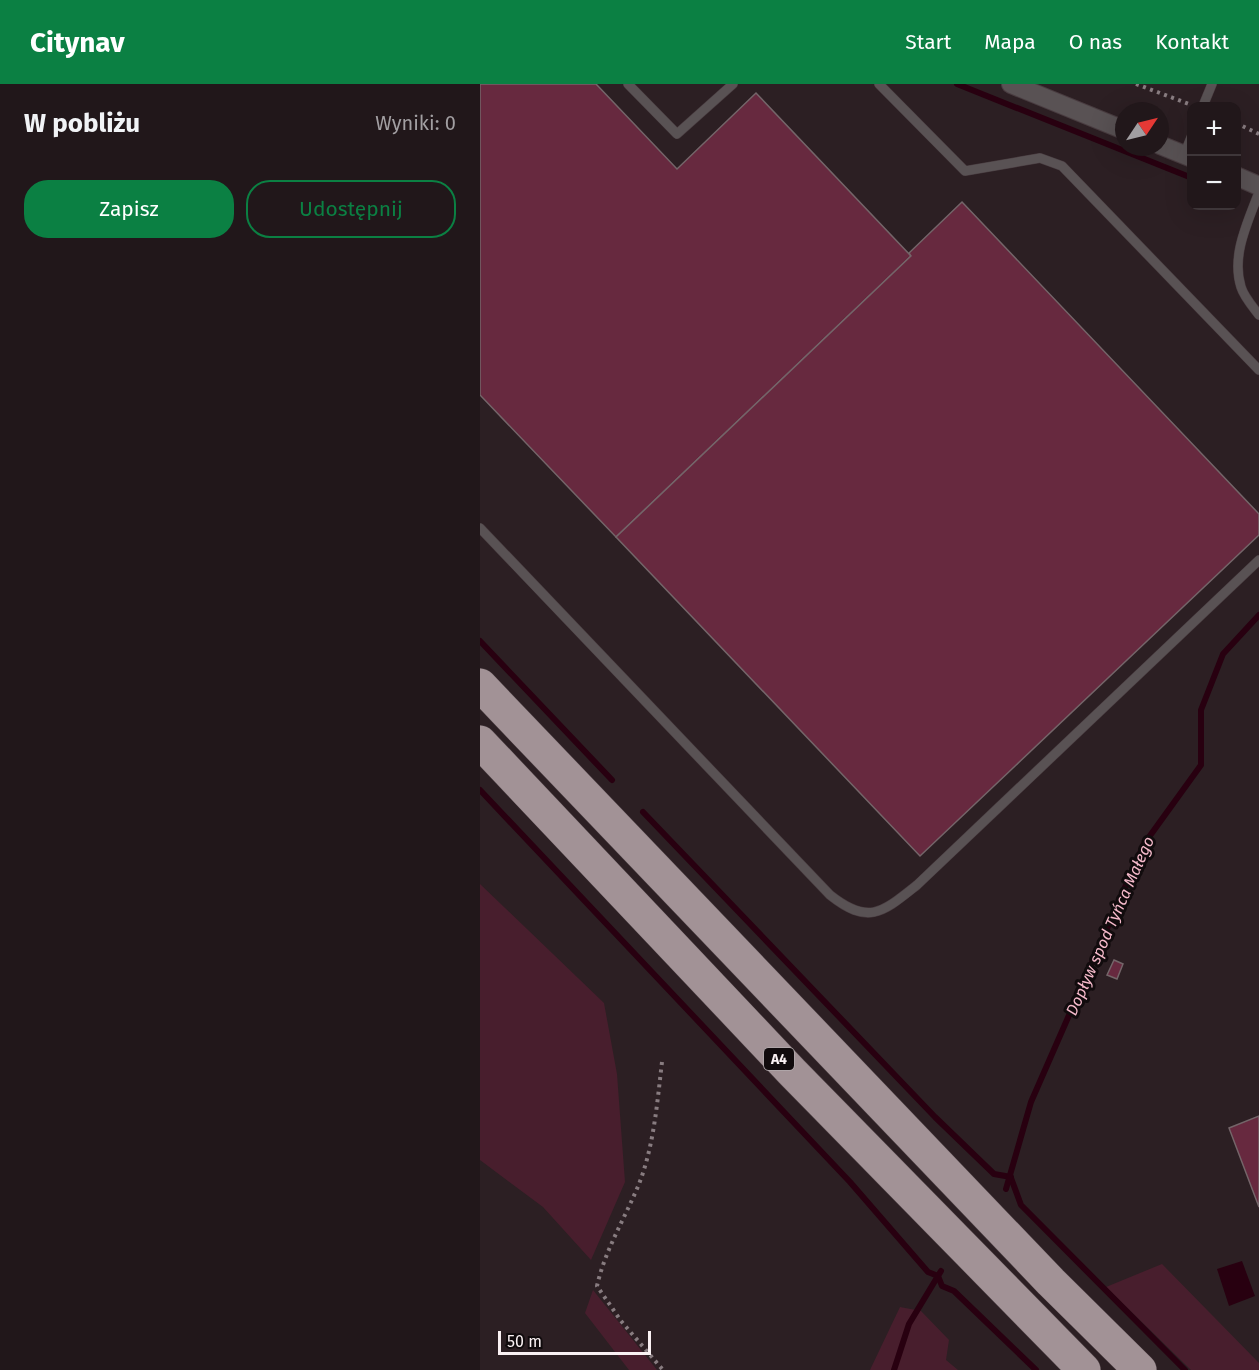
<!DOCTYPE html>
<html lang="pl">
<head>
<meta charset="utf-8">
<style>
	body { margin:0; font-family:"Fira Sans",sans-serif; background:#2d2427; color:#f1f3f6 }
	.controls { position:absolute; right:18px; top:18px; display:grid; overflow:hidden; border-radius:12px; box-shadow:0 6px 24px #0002 }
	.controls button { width:54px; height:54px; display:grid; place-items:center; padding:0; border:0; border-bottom:2px solid #3e3639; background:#21171a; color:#f1f3f6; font:30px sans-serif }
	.compass { position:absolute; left:635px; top:18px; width:54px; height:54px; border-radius:50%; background:#21171a; box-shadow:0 6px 24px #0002; rotate:55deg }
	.scale { position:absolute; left:18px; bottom:15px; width:153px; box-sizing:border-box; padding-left:6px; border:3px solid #faf1f3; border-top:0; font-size:16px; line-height:21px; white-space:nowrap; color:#faf1f3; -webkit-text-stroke:4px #110b0d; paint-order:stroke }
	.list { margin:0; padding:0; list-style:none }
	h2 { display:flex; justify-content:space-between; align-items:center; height:78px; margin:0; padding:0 24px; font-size:26px }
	h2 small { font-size:20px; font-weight:400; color:#a29fa2 }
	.actions { display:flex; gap:12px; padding:18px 24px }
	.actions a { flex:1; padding:14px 0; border:2px solid #0b8043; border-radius:24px; text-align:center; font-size:21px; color:#0b8043 }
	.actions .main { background:#0b8043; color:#fff }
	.map { position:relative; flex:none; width:779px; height:1286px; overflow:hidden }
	header { display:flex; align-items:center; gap:36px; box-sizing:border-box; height:84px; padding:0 30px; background:#0b8043; color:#fff }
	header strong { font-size:28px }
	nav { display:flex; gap:33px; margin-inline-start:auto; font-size:21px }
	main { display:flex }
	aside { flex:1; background:#21171a }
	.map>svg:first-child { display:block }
	.green { fill:#481e2d }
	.water { fill:#280010 }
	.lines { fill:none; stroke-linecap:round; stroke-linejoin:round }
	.stream { stroke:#280010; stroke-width:6 }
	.building { fill:#67293f; stroke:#746569; stroke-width:1.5 }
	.service-casing { stroke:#493c40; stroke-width:10 }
	.minor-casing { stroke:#493c40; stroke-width:20 }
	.motorway-casing { stroke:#493c40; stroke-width:34 }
	.path { stroke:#887c80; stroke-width:4; stroke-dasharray:3 4.5; stroke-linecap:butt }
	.service { stroke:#595254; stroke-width:9 }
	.minor { stroke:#595254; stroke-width:18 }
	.motorway { stroke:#a29296; stroke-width:33 }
	.labels { text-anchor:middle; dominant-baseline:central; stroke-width:6; stroke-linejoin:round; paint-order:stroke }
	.shield { fill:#110b0d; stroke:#b4acae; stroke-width:1.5 }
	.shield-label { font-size:14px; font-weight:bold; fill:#faf1f3 }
	.water-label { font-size:16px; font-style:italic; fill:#f6bacb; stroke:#110b0d }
</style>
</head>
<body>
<header>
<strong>Citynav</strong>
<nav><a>Start</a><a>Mapa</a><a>O nas</a><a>Kontakt</a></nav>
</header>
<main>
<aside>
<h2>W pobliżu<small>Wyniki: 0</small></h2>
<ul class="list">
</ul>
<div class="actions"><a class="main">Zapisz</a><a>Udostępnij</a></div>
</aside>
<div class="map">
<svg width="779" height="1286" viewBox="0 0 779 1286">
	<rect width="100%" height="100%" fill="#2c1f23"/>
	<g class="green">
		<path d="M0 800 124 919 137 990 145 1098 111 1176 63 1123 0 1076Z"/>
		<path d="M682 1180 779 1279V1286H711L626 1203Z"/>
		<path d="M113 1206 177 1286H149L105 1229Z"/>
		<path d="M420 1223 441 1227 469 1256 466 1276 478 1286H390Z"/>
	</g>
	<path class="water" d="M762 1177 775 1212 749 1222 737 1185Z"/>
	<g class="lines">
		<g class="stream">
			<path d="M477 0 712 94"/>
			<path d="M0 557 132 696"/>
			<path d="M0 706 370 1098 448 1188 458 1192 462 1202 474 1207 556 1286"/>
			<path d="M163 728 455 1033 514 1090 531 1093"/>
			<path d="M531 1094 541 1121 705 1286"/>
			<path d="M526 1105 551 1018 664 760 721 681V626L743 570 779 531"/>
			<path d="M414 1286 429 1240 461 1187"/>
		</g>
	</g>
	<g class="building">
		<path d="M0 0H116L197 85 276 9 431 172 136 453 0 311Z"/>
		<path d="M482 118 779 430V451L440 772 136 453 431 172 429 169Z"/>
		<path d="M634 876 643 880 637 895 627 891Z"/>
		<path d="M779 1032V1123L749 1044Z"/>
	</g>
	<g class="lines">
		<g class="service-casing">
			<g id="service">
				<path d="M148 0 197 50 253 0"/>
				<path d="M399 0 485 87 560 74 582 82 779 286"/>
				<path d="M723 22 732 0"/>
				<path d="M704 71 712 51"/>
				<path d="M779 108C768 138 751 171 761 203 764 213 773 223 779 231"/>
				<path d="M0 444 350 811C389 842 403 828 437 801L779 476"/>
			</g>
		</g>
		<g class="minor-casing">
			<g id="minor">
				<path d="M531 0 644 46"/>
				<path d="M680 61 712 74"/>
				<path d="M756 92 779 102"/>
			</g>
		</g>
		<g class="motorway-casing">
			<g id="motorway">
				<path d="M0 601 571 1198 660 1286"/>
				<path d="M0 658 312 988 604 1286"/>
			</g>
		</g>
		<g class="path">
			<path d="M656 0 709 20"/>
			<path d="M756 39 779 50"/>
			<path d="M182 978C177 1020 174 1061 159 1100 145 1134 125 1166 117 1202L141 1237 183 1286"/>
		</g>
		<use href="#service" class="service"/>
		<use href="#minor" class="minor"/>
		<use href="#motorway" class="motorway"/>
	</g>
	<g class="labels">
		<rect class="shield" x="284" y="964" width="30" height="22" rx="4.5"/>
		<g class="shield-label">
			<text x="299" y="975">A4</text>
		</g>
		<g class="water-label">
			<text transform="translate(630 842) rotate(-66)">Dopływ spod Tyńca Małego</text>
		</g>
	</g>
</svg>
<div class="controls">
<button>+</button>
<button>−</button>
</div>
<svg class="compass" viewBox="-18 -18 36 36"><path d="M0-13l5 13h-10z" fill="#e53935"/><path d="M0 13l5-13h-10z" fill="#a29fa2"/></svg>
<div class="scale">50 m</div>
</div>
</main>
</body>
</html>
